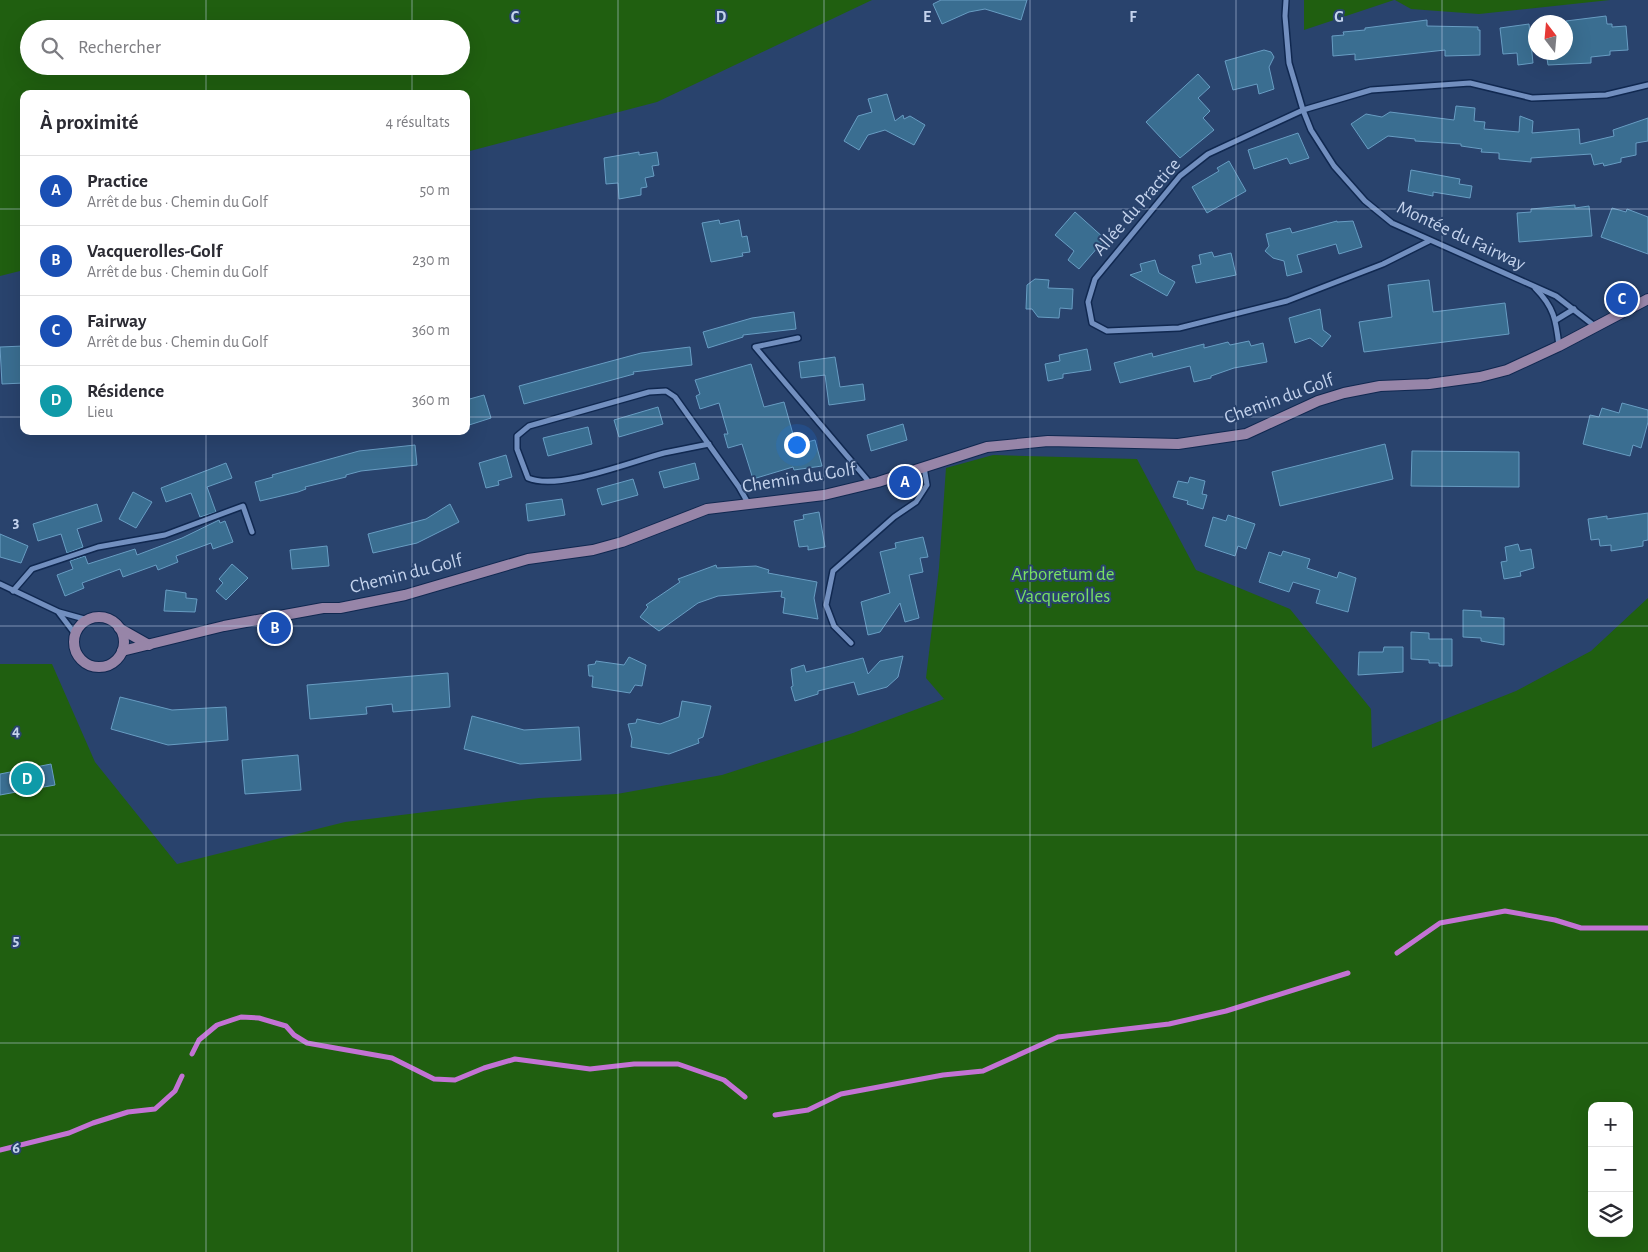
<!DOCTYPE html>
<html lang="fr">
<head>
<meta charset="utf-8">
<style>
	body { margin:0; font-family:"Alegreya Sans",sans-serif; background:#f7f7f7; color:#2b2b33 }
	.controls { position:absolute; right:15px; bottom:15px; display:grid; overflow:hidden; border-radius:10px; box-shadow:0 5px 20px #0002 }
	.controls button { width:45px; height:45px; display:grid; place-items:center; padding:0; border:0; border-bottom:1px solid #e1e1e2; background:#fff; color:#2b2b33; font:25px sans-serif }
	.compass { position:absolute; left:1528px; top:15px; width:45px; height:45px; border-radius:50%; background:#fff; box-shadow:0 5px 20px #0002; rotate:344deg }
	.you { position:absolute; left:796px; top:444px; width:18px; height:18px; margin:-12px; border:4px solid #fff; border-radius:50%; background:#1a73e8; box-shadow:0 0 0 8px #1a73e833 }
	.badge { display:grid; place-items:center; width:32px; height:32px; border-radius:50%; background:#806534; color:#fff; font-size:16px; font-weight:700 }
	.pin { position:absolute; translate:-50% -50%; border:2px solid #fff; box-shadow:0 1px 5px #0006 }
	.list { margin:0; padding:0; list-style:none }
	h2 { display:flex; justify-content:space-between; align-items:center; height:65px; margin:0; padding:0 20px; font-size:21px }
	h2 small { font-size:16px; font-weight:400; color:#7c7c81 }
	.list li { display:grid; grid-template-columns:32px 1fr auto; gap:15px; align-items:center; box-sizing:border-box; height:70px; padding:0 20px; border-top:1px solid #e1e1e2 }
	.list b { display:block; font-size:19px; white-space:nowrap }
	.list p { margin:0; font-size:16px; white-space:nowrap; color:#7c7c81 }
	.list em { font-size:16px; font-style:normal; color:#7c7c81 }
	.icon { flex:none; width:28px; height:28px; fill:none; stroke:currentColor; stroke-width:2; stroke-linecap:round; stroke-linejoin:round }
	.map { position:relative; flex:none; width:1648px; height:1252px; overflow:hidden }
	.search { position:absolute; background:#fff; box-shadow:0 5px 20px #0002; left:20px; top:20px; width:450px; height:55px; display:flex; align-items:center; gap:12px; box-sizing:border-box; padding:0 18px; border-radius:28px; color:#7c7c81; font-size:19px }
	.panel { position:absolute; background:#fff; box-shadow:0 5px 20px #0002; left:20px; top:90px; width:450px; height:345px; border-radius:10px }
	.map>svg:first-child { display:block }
	.green { fill:#205f10; fill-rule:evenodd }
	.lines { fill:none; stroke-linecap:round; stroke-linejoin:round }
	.stream { stroke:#c373d4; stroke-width:5 }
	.building { fill:#3a6e91; stroke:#689dc3 }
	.street-casing { stroke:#102850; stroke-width:8 }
	.secondary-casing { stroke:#102850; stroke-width:12 }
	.street { stroke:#728fbf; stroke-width:5 }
	.secondary { stroke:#9785a8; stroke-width:10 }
	.grid { fill:none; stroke:#c4d3ed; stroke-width:1; stroke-opacity:0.55 }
	.labels { text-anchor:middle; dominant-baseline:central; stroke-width:4; stroke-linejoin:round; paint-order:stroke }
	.street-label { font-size:19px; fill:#c4d3ed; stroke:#29436d }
	.park-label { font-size:19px; fill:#79e063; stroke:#29436d }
	.grid-label { font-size:16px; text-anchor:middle; font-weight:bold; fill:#c4d3ed; stroke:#29436d; stroke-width:4; stroke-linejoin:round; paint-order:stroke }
</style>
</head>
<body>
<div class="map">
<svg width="1648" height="1252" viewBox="0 0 1648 1252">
	<rect width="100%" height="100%" fill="#29436d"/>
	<g class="green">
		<path d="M0 0H872L657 102 466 152V94H24V270L0 276ZM29 29H461V66H29Z"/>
		<path d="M1304 0H1394L1304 30Z"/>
		<path d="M1395 0H1610L1479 14 1411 9Z"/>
		<path d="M993 455 1137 459 1196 570 1290 609 1371 709 1372 748 1516 691 1591 651 1648 598V1252H0V664H52L95 762 177 864 345 822 539 798 617 794 722 775 853 733 944 699 926 678 939 568 946 468ZM1592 1106H1629V1233H1592Z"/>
	</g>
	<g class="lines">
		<g class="stream">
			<path d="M1397 953 1440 923 1505 911 1555 920 1581 928H1648"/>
			<path d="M192 1054 199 1040 217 1025 241 1017 259 1018 286 1026 294 1035 307 1043 392 1058 434 1079 455 1080 484 1068 515 1059 590 1069 634 1064H678L724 1080 745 1097"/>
			<path d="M775 1115 808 1110 841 1094 943 1075 983 1071 1058 1037 1169 1024 1226 1011 1348 973"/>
			<path d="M0 1150 69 1133 93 1123 128 1112 155 1109 175 1091 182 1076"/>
		</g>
	</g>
	<g class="building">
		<path d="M941 0H1027L1021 20 985 9 969 12 942 24 933 4Z"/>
		<path d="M1606 16 1607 24H1612V27L1626 26 1628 50 1610 51V55L1591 57V63L1548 65 1546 52H1566V21Z"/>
		<path d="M1427 20V26L1478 27V30H1480V55L1445 56V50L1355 60V54L1333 56 1332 36 1344 35 1343 32 1365 30V28Z"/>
		<path d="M1529 24 1533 63 1518 65 1517 53 1503 54 1500 28Z"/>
		<path d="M1264 50 1271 52 1274 57 1269 67 1274 89 1259 94 1257 84 1233 90 1225 61Z"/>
		<path d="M1198 74 1210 87 1198 98 1210 111 1203 118 1214 130 1180 158 1146 122Z"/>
		<path d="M887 94 895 121 903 115 904 119 910 116 925 125 914 145 885 130 868 135 859 150 844 141 858 116 872 112 868 99Z"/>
		<path d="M1456 106 1475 108 1474 121 1485 122 1484 129 1519 132 1520 116 1533 121 1532 133 1579 129 1580 144 1614 136 1613 130 1648 118V141L1636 143V155L1621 158V162L1604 166 1603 163 1594 165 1591 154 1531 158V162L1499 159V153L1481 152 1482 149 1461 146V144L1415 141V139L1388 136 1368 149 1351 124 1366 114 1382 117 1390 112 1454 120Z"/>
		<path d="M1298 133 1309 158 1290 164 1287 158 1254 169 1248 150Z"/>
		<path d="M639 152V155L657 152 659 165 652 166 654 176 645 178 647 187 641 188V195L619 199 618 183 606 184 604 158Z"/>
		<path d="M1229 161 1246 191 1207 213 1192 187 1219 171 1217 168Z"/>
		<path d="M1411 170 1460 179 1459 184 1472 186 1470 198 1433 192V196L1408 191Z"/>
		<path d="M1575 205V208L1589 206 1592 236 1519 242 1517 213 1531 212V209Z"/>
		<path d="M1612 208 1626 212 1627 209 1648 217V254L1601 237Z"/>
		<path d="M1075 212 1105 239 1079 269 1068 260 1074 251 1055 235Z"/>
		<path d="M719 220 720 224 739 220 742 237 747 236 750 252 742 253 743 256 711 262 702 223Z"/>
		<path d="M1337 221V222L1353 221 1362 247 1339 254 1336 244 1297 255 1302 272 1287 276 1284 261 1273 258 1265 251 1269 246 1266 234 1290 228 1292 233Z"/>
		<path d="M1212 252 1214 257 1231 253 1236 275 1196 283 1192 266 1201 264 1199 255Z"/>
		<path d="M1155 260 1159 273 1175 282 1167 296 1130 275 1142 271 1140 264Z"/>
		<path d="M1035 279 1049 280 1048 288 1073 289 1072 309 1060 308 1059 318 1038 317 1032 309H1026L1027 285Z"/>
		<path d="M1429 280 1433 312 1505 303 1509 334 1364 352 1359 322 1392 317 1388 285Z"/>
		<path d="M1320 309 1323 330 1331 336 1322 347 1310 338 1295 343 1289 318Z"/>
		<path d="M794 312 796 329 743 335V337L708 348 703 332 752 318Z"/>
		<path d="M1249 341 1251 346 1263 343 1267 362 1234 368 1211 376V378L1194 382 1190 366 1120 383 1114 363 1152 353 1153 357 1204 344V348L1228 342 1230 345Z"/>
		<path d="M24 346V383L2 384 0 347Z"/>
		<path d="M690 347 692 365 633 372 634 374 524 404 519 386 641 353Z"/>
		<path d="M1087 349 1091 370 1063 374V378L1048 381 1045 364 1060 361 1059 355Z"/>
		<path d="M835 357 840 387 863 384 865 400 829 405 825 375 801 378 799 362Z"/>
		<path d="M751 364 764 407 784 402 796 445 815 440 822 466 794 470 793 467 753 479 742 444 728 448 724 434H728L719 403 700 409 696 396 700 394 695 380Z"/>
		<path d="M484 395 491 418 466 426V400Z"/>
		<path d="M1622 403 1648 410V422L1641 448 1633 445 1630 456 1583 444 1590 415 1599 417 1602 408 1619 413Z"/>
		<path d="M658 407 663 424 619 437 614 420Z"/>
		<path d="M903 424 907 440 871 451 867 435Z"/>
		<path d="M588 427 592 444 548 456 543 438Z"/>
		<path d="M1385 444 1393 479 1280 506 1272 472Z"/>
		<path d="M415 445 417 465 361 471 346 475V477L305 487 306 489 298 492 260 501 255 482 273 477 272 475 359 451Z"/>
		<path d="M1412 451 1519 452V487L1411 486Z"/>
		<path d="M506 455 512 477 498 481 499 485 486 488 479 463Z"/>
		<path d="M226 463 232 478 207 487 216 512 200 517 191 493 166 502 161 488Z"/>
		<path d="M695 463 699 479 664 488 659 472Z"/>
		<path d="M1190 477 1205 481 1202 494 1207 495 1203 509 1187 504 1188 501 1173 497 1178 481 1188 483Z"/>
		<path d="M633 479 638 495 602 505 597 489Z"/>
		<path d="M133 492 152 502 136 528 119 519Z"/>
		<path d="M562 499 565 515 528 521 526 504Z"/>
		<path d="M97 504 102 521 77 529 83 547 67 553 61 534 38 541 33 524Z"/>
		<path d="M450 504 459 522 417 543 373 553 368 534 426 519Z"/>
		<path d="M819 512 825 547 808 550V546L799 547 794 521 804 519 803 515Z"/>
		<path d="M1648 513V540L1643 541V546L1611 551V545L1600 546 1599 539 1591 540 1588 519 1607 516V519Z"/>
		<path d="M1228 515 1255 524 1246 549 1238 546 1235 556 1205 546 1213 517 1226 521Z"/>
		<path d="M219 520 220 523 225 521 233 542 213 549 211 543 176 556 178 562 158 570 156 565 123 577 120 569 82 583 84 588 65 596 57 575 73 569 70 561 85 556 88 564 135 549 137 555 182 538Z"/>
		<path d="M0 534 28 546 21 563 0 557Z"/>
		<path d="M923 537 928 557 920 558 923 572 909 575 919 618 905 622 900 603 880 632 868 635 861 602 890 593 880 552 896 548 895 543Z"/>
		<path d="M1518 544 1520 551 1531 549 1534 568 1520 572 1521 576 1504 579 1501 562 1507 561 1505 547Z"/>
		<path d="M327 546 329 566 292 569 290 550Z"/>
		<path d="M1283 551 1310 559 1307 568 1337 578 1339 572 1356 578 1348 612 1316 603 1320 590 1293 582 1289 592 1259 582 1269 552 1281 556Z"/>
		<path d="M232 564 248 578 226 600 216 591 223 583 219 579Z"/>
		<path d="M716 565 717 568 756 566 769 570 768 573 817 582 814 598 818 619 783 613 785 598 781 597 782 591 718 596 698 603 659 631 640 617 648 607 646 605 680 582 678 579Z"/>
		<path d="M166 590 186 593V598L197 599 195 612 164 611Z"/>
		<path d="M1463 610 1481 611V617L1504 618V645L1481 641V638L1463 637Z"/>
		<path d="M1411 632 1429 633V639H1452V666H1439V663H1429V660L1411 659Z"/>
		<path d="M1384 647H1403V672L1358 675 1359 652H1383Z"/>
		<path d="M903 656 898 677 887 687 858 695 854 682 818 691V694L795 701 791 687 793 686 791 669 804 665 806 672 863 658 868 674 880 661Z"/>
		<path d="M629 657 646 665 642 686 635 685 630 693 592 687 593 676H589L588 665 595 664 596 661 624 665Z"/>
		<path d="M448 673 450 707 393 712 392 704 366 707 367 714 310 719 307 685Z"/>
		<path d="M120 697 172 710 226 707 228 740 168 745 111 729Z"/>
		<path d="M682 701 711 706 703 737 698 739 699 743 669 754 631 747 632 739 628 724 636 723 637 719 660 724 679 717Z"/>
		<path d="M472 716 524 730 579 727 581 760 520 764 464 749Z"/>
		<path d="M298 755 301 790 245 794 242 760Z"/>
		<path d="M51 764 55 785 0 795V774Z"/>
	</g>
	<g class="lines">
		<g class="street-casing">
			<g id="street">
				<path d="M1286 0 1285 16 1289 63 1303 110 1311 130 1334 166 1365 201 1392 223 1556 296 1596 327"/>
				<path d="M1429 241 1383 264 1287 301 1179 328 1107 331 1092 323 1088 302 1095 279 1180 176 1208 154 1303 110 1371 90 1470 83 1532 98 1606 95 1648 85"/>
				<path d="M1535 288C1554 307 1556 320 1559 346"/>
				<path d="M1556 320 1574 309"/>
				<path d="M798 338 755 347 870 483"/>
				<path d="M709 444C694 447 679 450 664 453 630 462 558 491 528 478L517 449V436L529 426 649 392 666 391 675 397 739 487 748 503"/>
				<path d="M0 584 59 612 88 620"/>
				<path d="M13 591 32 569 98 547 165 535 243 506 252 532"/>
				<path d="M59 613 75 634"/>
				<path d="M851 643 834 626 826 605 833 571 894 517 916 502 927 485 924 467"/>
			</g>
		</g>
		<g class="secondary-casing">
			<g id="secondary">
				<circle cx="99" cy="642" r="25"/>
				<path d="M119 628 149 645"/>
				<path d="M122 651 224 626 323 608H340L405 595 528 559 593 550 622 542 707 509 824 495 878 482 987 447 1048 441 1178 444 1246 434 1318 401 1344 393 1380 386 1429 384 1480 377 1507 370 1559 346 1648 299"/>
			</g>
		</g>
		<use href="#street" class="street"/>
		<use href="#secondary" class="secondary"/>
	</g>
	<path class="grid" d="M206 0V29M412 0V29M618 0V1252M824 0V1252M1030 0V1252M1236 0V1252M1442 0V1252M206 66V94M412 66V94M0 209H24M466 209H1648M0 417H24M466 417H1648M206 431V1252M412 431V1252M0 626H1648M0 835H1648M0 1043H1648"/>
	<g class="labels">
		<g class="street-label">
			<text transform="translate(1137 207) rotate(-49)">Allée du Practice</text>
			<text transform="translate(1461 236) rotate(25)">Montée du Fairway</text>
			<text transform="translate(1279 399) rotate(-20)">Chemin du Golf</text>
			<text transform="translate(799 478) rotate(-9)">Chemin du Golf</text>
			<text transform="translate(406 574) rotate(-14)">Chemin du Golf</text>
		</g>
		<g class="park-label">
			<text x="1063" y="574">Arboretum de<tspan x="1063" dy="22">Vacquerolles</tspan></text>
		</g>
	</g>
	<g class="grid-label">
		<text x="515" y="22">C</text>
		<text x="721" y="22">D</text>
		<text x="927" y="22">E</text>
		<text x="1133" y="22">F</text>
		<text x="1339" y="22">G</text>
		<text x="16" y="527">3</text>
		<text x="16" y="736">4</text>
		<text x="16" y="945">5</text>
		<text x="16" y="1153">6</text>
	</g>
</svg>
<div class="controls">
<button>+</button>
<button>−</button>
<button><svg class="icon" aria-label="layers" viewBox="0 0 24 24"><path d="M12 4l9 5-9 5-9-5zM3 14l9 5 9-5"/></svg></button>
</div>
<svg class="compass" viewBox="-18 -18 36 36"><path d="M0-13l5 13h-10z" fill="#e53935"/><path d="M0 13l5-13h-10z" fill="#7c7c81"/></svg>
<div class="you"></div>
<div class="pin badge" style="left:905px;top:482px;background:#1a4fb4">A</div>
<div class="pin badge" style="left:275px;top:628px;background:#1a4fb4">B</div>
<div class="pin badge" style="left:1622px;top:299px;background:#1a4fb4">C</div>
<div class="pin badge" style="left:27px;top:779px;background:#0f9aa8">D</div>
<div class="search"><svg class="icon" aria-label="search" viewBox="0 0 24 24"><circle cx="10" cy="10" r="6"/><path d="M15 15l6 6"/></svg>Rechercher</div>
<section class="panel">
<h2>À proximité<small>4 résultats</small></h2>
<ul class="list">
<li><span class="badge" style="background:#1a4fb4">A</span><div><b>Practice</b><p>Arrêt de bus · Chemin du Golf</p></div><em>50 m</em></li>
<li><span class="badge" style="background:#1a4fb4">B</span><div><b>Vacquerolles-Golf</b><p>Arrêt de bus · Chemin du Golf</p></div><em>230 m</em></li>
<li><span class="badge" style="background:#1a4fb4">C</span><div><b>Fairway</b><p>Arrêt de bus · Chemin du Golf</p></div><em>360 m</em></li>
<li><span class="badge" style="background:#0f9aa8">D</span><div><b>Résidence</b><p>Lieu</p></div><em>360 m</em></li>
</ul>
</section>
</div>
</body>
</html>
